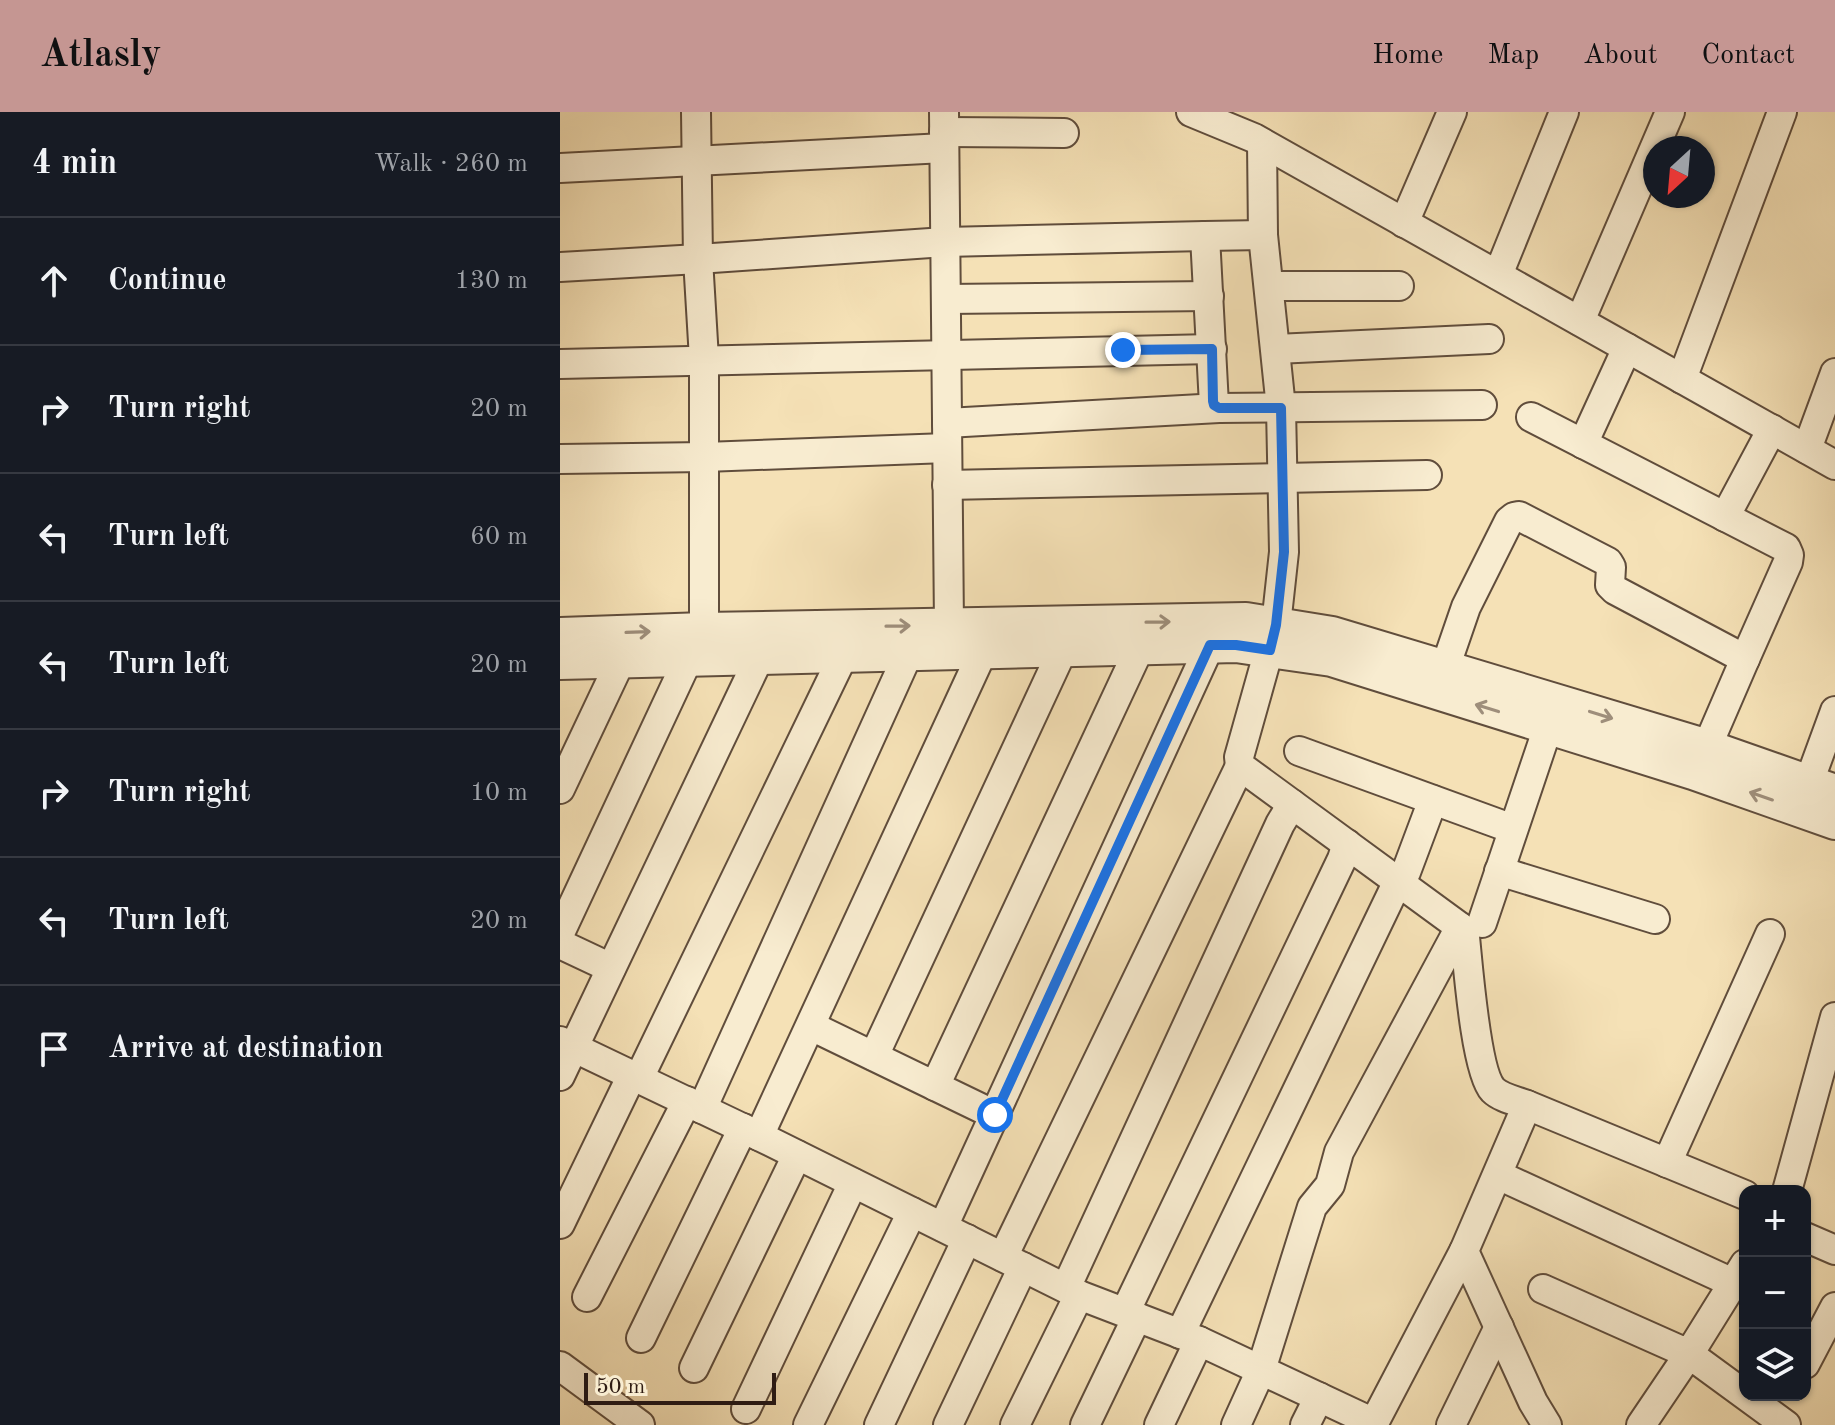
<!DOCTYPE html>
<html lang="en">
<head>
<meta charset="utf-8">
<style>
	body { margin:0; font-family:"Old Standard TT",serif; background:#242831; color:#f1f3f6 }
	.controls { position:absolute; right:24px; bottom:24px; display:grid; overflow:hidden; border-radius:16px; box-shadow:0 2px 6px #0004 }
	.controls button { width:72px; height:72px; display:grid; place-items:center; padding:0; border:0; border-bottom:2px solid #363941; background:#171b24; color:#f1f3f6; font:40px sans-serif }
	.compass { position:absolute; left:1083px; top:24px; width:72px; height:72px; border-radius:50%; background:#171b24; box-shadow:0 2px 6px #0004; rotate:206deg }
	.scale { position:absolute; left:24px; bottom:20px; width:192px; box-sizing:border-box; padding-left:8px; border:4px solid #2f1c13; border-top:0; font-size:22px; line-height:28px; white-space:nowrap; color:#2f1c13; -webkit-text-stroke:6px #f8ecd0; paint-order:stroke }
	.stop { position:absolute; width:24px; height:24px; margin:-18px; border:6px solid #1a73e8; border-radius:50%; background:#fff }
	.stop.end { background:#1a73e8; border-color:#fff; box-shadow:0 2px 8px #0008 }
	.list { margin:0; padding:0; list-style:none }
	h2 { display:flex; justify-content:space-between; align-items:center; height:104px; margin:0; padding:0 32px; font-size:34px }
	h2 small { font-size:26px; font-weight:400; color:#9ea1a6 }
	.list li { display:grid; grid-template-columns:52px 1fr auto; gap:24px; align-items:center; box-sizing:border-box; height:128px; padding:0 32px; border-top:2px solid #363941 }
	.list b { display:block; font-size:30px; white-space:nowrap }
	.list em { font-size:26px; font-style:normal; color:#9ea1a6 }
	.icon { flex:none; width:44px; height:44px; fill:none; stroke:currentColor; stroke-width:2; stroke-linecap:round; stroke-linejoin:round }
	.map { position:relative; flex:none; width:1275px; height:1313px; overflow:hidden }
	header { display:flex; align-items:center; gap:48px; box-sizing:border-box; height:112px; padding:0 40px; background:#c59692; color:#111 }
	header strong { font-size:38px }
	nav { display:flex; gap:44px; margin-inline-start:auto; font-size:28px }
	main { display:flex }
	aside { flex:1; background:#171b24 }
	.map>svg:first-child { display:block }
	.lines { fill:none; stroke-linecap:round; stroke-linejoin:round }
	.minor-casing { stroke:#604d3c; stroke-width:32 }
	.tertiary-casing { stroke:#604d3c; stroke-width:38 }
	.minor { stroke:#f8ecd0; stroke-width:28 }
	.tertiary { stroke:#f8ecd0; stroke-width:34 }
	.oneway { stroke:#9e8e7b }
	.route { stroke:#1a73e8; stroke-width:10 }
</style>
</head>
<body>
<header>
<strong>Atlasly</strong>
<nav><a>Home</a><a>Map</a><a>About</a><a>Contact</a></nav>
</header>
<main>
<aside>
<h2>4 min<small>Walk · 260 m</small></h2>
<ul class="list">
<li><svg class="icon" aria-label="ahead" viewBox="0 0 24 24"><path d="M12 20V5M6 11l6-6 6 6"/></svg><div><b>Continue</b></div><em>130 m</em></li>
<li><svg class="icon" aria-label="right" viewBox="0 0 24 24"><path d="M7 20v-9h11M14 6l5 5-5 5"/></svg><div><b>Turn right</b></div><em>20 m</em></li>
<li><svg class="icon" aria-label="left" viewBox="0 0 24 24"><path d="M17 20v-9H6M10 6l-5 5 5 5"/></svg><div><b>Turn left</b></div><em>60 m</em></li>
<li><svg class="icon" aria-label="left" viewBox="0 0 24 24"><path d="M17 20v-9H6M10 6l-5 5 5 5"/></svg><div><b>Turn left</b></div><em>20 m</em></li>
<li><svg class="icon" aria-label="right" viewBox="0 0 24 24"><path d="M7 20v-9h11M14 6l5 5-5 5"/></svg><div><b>Turn right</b></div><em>10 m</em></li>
<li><svg class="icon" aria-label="left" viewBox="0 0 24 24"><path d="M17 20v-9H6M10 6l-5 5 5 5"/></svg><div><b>Turn left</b></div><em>20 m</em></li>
<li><svg class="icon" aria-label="arrive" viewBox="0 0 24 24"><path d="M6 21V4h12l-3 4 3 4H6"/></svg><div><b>Arrive at destination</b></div></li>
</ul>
</aside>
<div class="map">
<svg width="1275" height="1313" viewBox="0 0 1275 1313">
	<rect width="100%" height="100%" fill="#f5e1b6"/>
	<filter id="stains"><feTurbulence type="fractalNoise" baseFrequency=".0025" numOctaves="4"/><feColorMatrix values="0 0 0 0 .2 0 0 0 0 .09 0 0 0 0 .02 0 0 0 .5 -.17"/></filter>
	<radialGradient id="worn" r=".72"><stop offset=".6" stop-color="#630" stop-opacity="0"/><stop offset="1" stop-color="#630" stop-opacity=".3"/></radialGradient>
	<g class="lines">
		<g class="minor-casing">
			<g id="minor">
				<path d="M136 0 138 147 144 247V518"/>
				<path d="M384 0 389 513"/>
				<path d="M631 0 694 26 1275 353"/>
				<path d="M384 20 504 21"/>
				<path d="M702 31 703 123 721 296 724 440 716 513 679 645 680 654 900 815 905 825C908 854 916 960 933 978 941 986 957 989 967 993L904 1139 973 1290 987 1313"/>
				<path d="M0 56 384 36"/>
				<path d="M844 111 892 0"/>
				<path d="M703 123 645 124 654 293 659 296 922 293"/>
				<path d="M0 155 138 147 385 130 645 124"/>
				<path d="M938 163 1004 0"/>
				<path d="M710 174H839"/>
				<path d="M386 187 649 184"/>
				<path d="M1020 209 1110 0"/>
				<path d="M716 237 929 227"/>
				<path d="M0 252 652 237"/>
				<path d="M1122 267 1222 0"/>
				<path d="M971 305 1226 436 1229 443 1228 450 1185 547"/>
				<path d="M387 311 659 296"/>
				<path d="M1023 332 1067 236"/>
				<path d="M1247 337 1275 261"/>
				<path d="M0 347 145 345 387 336"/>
				<path d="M387 373 867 363"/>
				<path d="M1165 405 1212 317"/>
				<path d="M885 556 906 495 949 409 954 405 959 404 1048 450 1051 455 1050 473 1055 478 1185 547 1147 635"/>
				<path d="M739 639 953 717"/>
				<path d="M1249 670 1275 599"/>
				<path d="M0 677 61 548"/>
				<path d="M939 759 1095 807"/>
				<path d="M846 760 873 688"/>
				<path d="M922 811 988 615"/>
				<path d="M0 821 129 545"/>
				<path d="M0 832 51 856"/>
				<path d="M251 914 435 1003"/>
				<path d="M0 929 199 1024 519 1183"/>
				<path d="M314 944 503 537"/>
				<path d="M0 964 200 544"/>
				<path d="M79 966 284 542"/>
				<path d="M375 974 580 535"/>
				<path d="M967 993 1185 1083"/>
				<path d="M142 997 349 540"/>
				<path d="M199 1024 423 539"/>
				<path d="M1107 1051 1210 822"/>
				<path d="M938 1063 1173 1171"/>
				<path d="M1227 1079 1275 905"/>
				<path d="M0 1112 72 963"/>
				<path d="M383 1115 650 533"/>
				<path d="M1245 1125 1275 1138"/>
				<path d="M443 1145 680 654"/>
				<path d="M506 1176 720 712 732 692"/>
				<path d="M983 1177 1129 1242 1185 1152"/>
				<path d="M27 1185 127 989"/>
				<path d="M567 1201 571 1188 782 747 787 732"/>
				<path d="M620 1222 838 769"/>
				<path d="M81 1226 183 1016"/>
				<path d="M1245 1252 1275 1195"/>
				<path d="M0 1254 80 1313"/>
				<path d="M134 1256 237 1043"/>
				<path d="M186 1297 293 1071"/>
				<path d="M248 1313 352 1100"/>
				<path d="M319 1313 407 1127"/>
				<path d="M388 1313 463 1155"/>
				<path d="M455 1313 519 1183 639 1229 814 1311 904 1139"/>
				<path d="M525 1313 577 1205"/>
				<path d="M599 1313 639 1229"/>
				<path d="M676 1313 701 1258 752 1095 770 1073 779 1040 900 815"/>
				<path d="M745 1313 759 1285"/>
				<path d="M891 1313 939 1215"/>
				<path d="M1081 1313 1129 1242 1226 1313"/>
			</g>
		</g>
		<g class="tertiary-casing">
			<g id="tertiary">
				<path d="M0 523 144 518 686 508 772 522 1141 633 1275 680"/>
				<path d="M0 550 676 533 772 547 1133 660 1275 710"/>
			</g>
		</g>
		<use href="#minor" class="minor"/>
		<use href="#tertiary" class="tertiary"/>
	</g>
	<defs><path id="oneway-shaft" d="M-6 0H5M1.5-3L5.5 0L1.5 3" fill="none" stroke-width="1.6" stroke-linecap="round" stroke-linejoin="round" transform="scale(2)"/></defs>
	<g class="oneway">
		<use href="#oneway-shaft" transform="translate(598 510) rotate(-1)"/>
		<use href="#oneway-shaft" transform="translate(338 514) rotate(-1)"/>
		<use href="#oneway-shaft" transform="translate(78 520) rotate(-2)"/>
		<use href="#oneway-shaft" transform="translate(927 596) rotate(-163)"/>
		<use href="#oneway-shaft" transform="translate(1041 603) rotate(17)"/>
		<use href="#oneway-shaft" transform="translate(1201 684) rotate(-161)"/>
	</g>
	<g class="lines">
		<path class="route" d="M435 1003 650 533H676L710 538 716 513 724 440 721 296H659L654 293 653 289 652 237 563 238"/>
	</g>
	<rect width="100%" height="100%" filter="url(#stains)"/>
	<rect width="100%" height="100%" fill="url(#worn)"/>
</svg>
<div class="controls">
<button>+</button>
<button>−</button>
<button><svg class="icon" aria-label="layers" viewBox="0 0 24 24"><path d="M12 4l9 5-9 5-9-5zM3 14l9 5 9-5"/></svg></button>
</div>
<svg class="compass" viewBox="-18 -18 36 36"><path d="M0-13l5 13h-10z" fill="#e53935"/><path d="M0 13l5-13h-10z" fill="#9ea1a6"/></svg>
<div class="scale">50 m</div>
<div class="stop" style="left:435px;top:1003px"></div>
<div class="stop end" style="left:563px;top:238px"></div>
</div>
</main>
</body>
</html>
